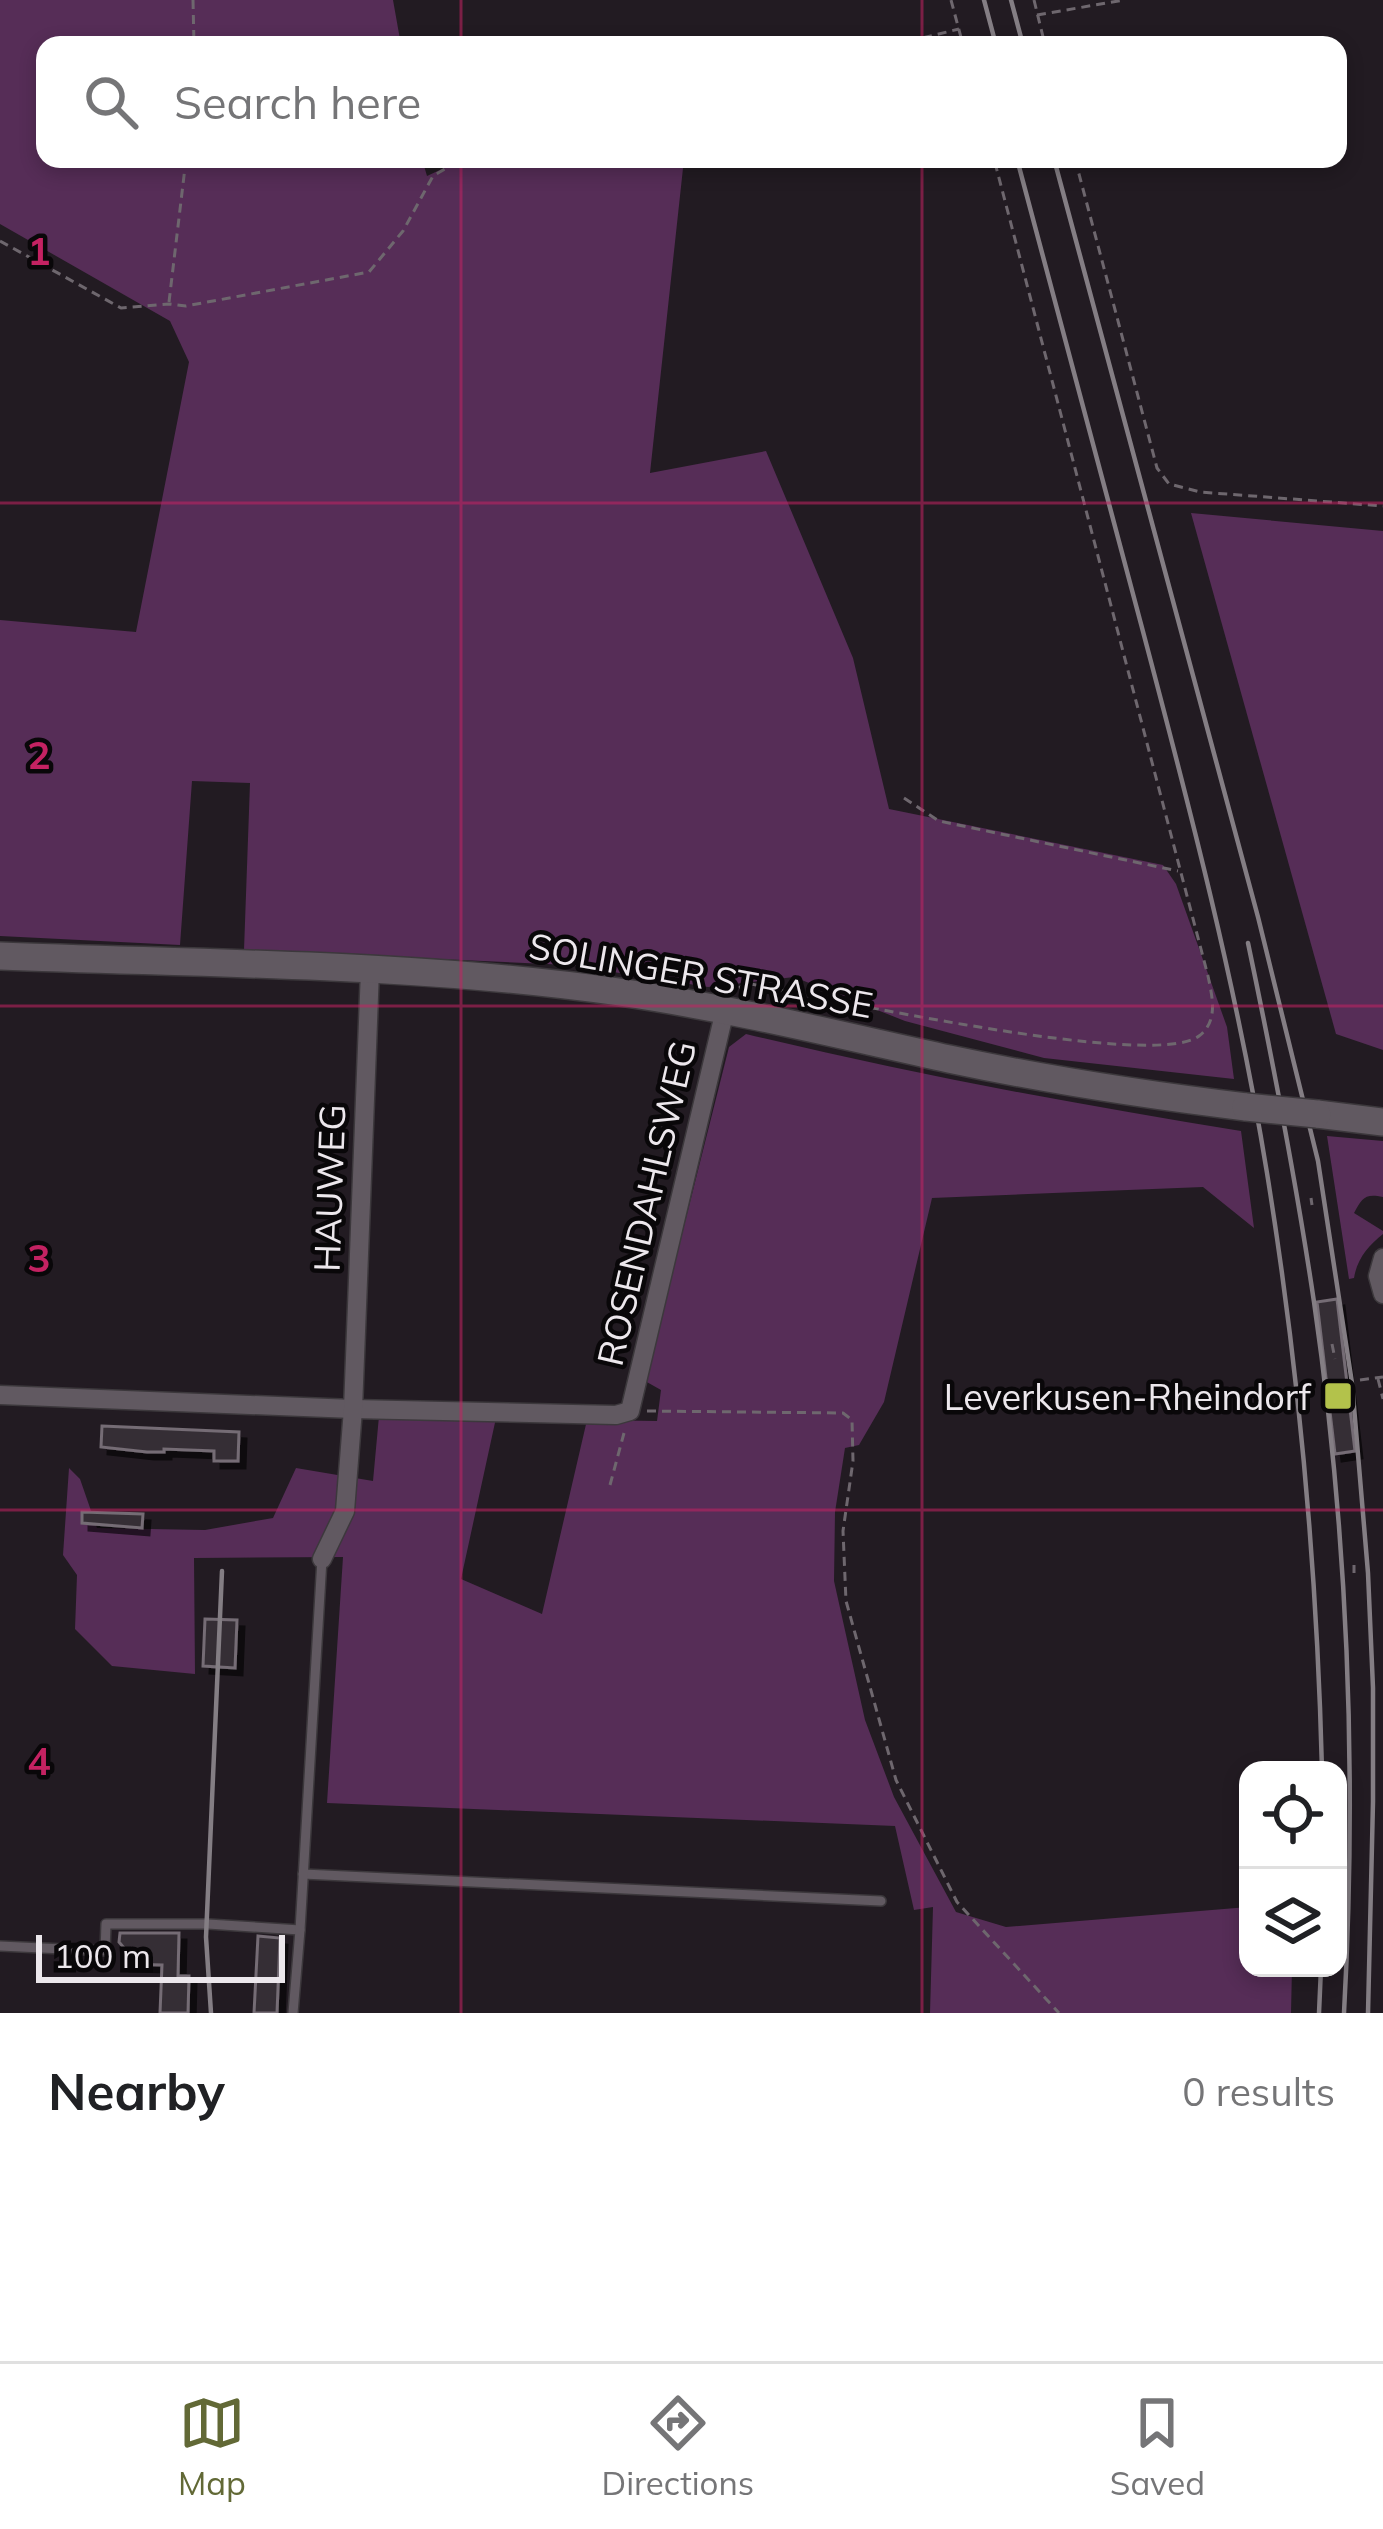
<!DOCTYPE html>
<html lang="en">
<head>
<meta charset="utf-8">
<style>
	body { margin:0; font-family:Mulish,sans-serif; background:#f6f6f6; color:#202124 }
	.controls { position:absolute; right:36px; bottom:36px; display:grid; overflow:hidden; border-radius:24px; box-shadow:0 6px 18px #0003 }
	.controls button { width:108px; height:108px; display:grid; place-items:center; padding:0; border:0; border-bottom:3px solid #e0e0e0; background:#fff; color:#202124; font:60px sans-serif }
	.scale { position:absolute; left:36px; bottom:30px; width:249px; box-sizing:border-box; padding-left:12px; border:6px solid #ece7ec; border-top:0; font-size:33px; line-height:42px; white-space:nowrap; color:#ece7ec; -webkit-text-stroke:9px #090709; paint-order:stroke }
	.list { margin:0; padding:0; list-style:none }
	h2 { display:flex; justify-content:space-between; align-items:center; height:156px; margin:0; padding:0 48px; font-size:51px }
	h2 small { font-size:39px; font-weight:400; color:#757577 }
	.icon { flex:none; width:66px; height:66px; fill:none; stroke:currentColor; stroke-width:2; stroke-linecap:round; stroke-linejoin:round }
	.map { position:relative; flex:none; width:1383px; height:2013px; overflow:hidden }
	.search { position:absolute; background:#fff; box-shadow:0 6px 18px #0003; left:36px; right:36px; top:36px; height:132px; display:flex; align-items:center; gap:30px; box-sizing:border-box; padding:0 42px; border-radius:24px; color:#757577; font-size:45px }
	.sheet { height:348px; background:#fff }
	nav { display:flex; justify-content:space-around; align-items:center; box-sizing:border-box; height:168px; border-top:3px solid #e0e0e0; background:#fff; font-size:33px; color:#757577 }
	nav a { display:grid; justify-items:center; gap:6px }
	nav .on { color:#626936 }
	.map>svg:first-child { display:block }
	.green { fill:#562d57 }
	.building { fill:#362f36; stroke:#746c74; stroke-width:3; filter:url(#shadow) }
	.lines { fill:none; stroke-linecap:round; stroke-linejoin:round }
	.service-casing { stroke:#3c383c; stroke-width:12 }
	.minor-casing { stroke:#3c383c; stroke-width:21 }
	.secondary-casing { stroke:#3c383c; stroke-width:30 }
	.path { stroke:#6e676e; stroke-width:3; stroke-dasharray:9 6; stroke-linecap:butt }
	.service { stroke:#615961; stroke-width:9 }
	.minor { stroke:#615961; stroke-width:18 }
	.secondary { stroke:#615961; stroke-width:27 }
	.rail { stroke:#847e84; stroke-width:4.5 }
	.secondary-bridge-casing { stroke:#3c383c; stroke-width:30; stroke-linecap:butt }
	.secondary-bridge { stroke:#615961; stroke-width:27 }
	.grid { fill:none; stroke:#c42262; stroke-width:3; stroke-opacity:0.55 }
	.poi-dot { fill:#b3c24b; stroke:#090709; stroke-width:4.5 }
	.labels { text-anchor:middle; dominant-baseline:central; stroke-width:9; stroke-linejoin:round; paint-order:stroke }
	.street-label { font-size:36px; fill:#ece7ec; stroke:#090709 }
	.poi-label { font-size:36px; fill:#ece7ec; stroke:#090709; text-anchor:end }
	.grid-label { font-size:39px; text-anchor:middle; font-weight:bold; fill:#c42262; stroke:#090709; stroke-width:9; stroke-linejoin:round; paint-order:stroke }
</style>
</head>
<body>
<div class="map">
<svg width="1383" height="2013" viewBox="0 0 1383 2013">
	<defs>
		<filter id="shadow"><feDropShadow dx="7" dy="7" stdDeviation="0" flood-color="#0009"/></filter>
	</defs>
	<rect width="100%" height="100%" fill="#221b22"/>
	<g class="green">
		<path d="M0 0H393L401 45H45V159H422L427 176 463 159H684L650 473 766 451 853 658 889 809 1163 865 1176 884 1227 1027 1234 1079 1044 1058 905 1021 794 977 708 987 569 965 244 950 250 783 192 781 180 945 0 936V620L136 632 189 362 170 321 0 224Z"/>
		<path d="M1191 513 1383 531V1050L1336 1034Z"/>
		<path d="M746 1034C910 1074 1075 1104 1241 1131L1254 1228 1203 1187 932 1198 884 1402 859 1445 845 1448 835 1512 834 1581 865 1720 894 1797 956 1912 1006 1927 1248 1907V1968H1292L1291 2013H930L933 1907 914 1910 895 1826 327 1803 343 1557 194 1558 195 1674 112 1666 75 1629 77 1575 63 1555 69 1468 80 1479 97 1528 205 1530 273 1518 296 1468 373 1481 379 1416 496 1418 461 1579 542 1614 587 1420 657 1421 661 1390 645 1381 729 1047Z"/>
		<path d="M1327 1136 1383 1141V1197C1365 1193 1362 1198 1354 1213L1383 1231V1234C1368 1246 1357 1259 1354 1278L1349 1279Z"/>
	</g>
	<g class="building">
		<path d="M1337 1299 1355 1451 1335 1454 1317 1302Z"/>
		<path d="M102 1426 239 1432 238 1461H214V1451L164 1449V1452H147L101 1447Z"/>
		<path d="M82 1512 143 1514 142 1528 82 1523Z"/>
		<path d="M205 1619 237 1620 235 1668 203 1666Z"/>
		<path d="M120 1933H179L178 1976H189L188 2013H160L162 1965 123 1964 124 1948 119 1942Z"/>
		<path d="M258 1936 280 1938 277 2013H254Z"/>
	</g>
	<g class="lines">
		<g class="service-casing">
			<g id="service">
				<path d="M303 1874 881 1901"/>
				<path d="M0 1946 105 1951 106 1924H208L300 1930"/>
				<path d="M293 2013 300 1930 322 1559"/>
			</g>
		</g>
		<g class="minor-casing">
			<g id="minor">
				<path d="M1383 1258 1378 1276 1383 1294"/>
				<path d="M0 1395 353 1409 616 1415 630 1411 725 1010"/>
				<path d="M322 1559 345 1511 353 1409 370 970"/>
			</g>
		</g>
		<g class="secondary-casing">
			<g id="secondary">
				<path d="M0 956C206 964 415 963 619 992 730 1008 839 1035 949 1059 1048 1080 1146 1095 1246 1107"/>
				<path d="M1317 1114 1383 1122"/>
			</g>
		</g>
		<g class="path">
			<path d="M193 0 194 45"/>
			<path d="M951 0 963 45"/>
			<path d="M1034 0 1045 45"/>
			<path d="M1037 15 1124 0"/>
			<path d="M894 45 959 29"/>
			<path d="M1075 159 1157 468 1169 484 1200 492 1383 506"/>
			<path d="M0 241 121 308 169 304 186 306 369 272 403 231 433 176 462 159"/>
			<path d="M169 302 186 159"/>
			<path d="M904 798 939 821 1178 871"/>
			<path d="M739 988 746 983C817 996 1153 1071 1199 1036 1219 1021 1212 996 1208 976L994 159"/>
			<path d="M1311 1198 1312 1205"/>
			<path d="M1332 1344 1335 1359"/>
			<path d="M1378 1379 1383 1399"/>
			<path d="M1360 1380 1383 1377"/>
			<path d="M647 1411 843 1413 852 1420 853 1461 843 1531 846 1601 896 1780 957 1902 1059 2013"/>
			<path d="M610 1485 624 1433"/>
			<path d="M1354 1565V1573"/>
		</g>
		<use href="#service" class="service"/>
		<use href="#minor" class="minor"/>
		<use href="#secondary" class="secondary"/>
		<g class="rail">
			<path d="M984 0 996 45"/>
			<path d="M1011 0 1023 45"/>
			<path d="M1017 159C1059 314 1100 469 1141 624 1189 805 1237 988 1267 1173 1299 1371 1317 1570 1322 1770"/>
			<path d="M1054 159 1258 917 1318 1161 1352 1383 1368 1573 1373 1688V1802L1368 2013"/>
			<path d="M1248 943C1273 1062 1296 1181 1314 1302 1348 1536 1357 1777 1344 2013"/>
			<path d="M211 2013 206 1937 222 1571"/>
			<path d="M1319 2013 1321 1968"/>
		</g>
		<g class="secondary-bridge-casing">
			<path id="secondary-bridge" d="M1246 1107 1317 1114"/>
		</g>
		<use href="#secondary-bridge" class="secondary-bridge"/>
	</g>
	<path class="grid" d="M461 0V45M922 0V45M461 159V2013M922 159V2013M0 503H1383M0 1006H1383M0 1510H1383"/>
	<rect class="poi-dot" x="1323" y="1381" width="30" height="30" rx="6"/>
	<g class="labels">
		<g class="street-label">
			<text transform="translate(701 975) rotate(10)">SOLINGER STRASSE</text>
			<text transform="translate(329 1188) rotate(-88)">HAUWEG</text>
			<text transform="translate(646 1203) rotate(-77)">ROSENDAHLSWEG</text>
		</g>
		<g class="poi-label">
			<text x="1311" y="1396">Leverkusen-Rheindorf</text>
		</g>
	</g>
	<g class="grid-label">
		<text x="39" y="265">1</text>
		<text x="39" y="769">2</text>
		<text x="39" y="1272">3</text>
		<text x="39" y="1775">4</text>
	</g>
</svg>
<div class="controls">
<button><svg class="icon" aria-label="locate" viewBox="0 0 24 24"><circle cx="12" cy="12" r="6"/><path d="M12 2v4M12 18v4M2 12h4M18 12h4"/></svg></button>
<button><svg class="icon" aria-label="layers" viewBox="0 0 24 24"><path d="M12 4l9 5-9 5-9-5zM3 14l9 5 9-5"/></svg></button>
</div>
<div class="scale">100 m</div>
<div class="search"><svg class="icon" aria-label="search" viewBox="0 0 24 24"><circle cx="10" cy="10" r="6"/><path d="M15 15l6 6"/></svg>Search here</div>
</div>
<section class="sheet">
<h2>Nearby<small>0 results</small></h2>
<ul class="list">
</ul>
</section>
<nav>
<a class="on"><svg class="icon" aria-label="map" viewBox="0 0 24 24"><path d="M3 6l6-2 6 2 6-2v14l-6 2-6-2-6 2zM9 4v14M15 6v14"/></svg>Map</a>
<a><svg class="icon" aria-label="directions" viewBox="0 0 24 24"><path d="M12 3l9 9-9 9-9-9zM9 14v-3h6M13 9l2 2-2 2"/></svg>Directions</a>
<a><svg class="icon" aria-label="saved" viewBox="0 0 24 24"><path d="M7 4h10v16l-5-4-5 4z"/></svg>Saved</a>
</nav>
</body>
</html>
